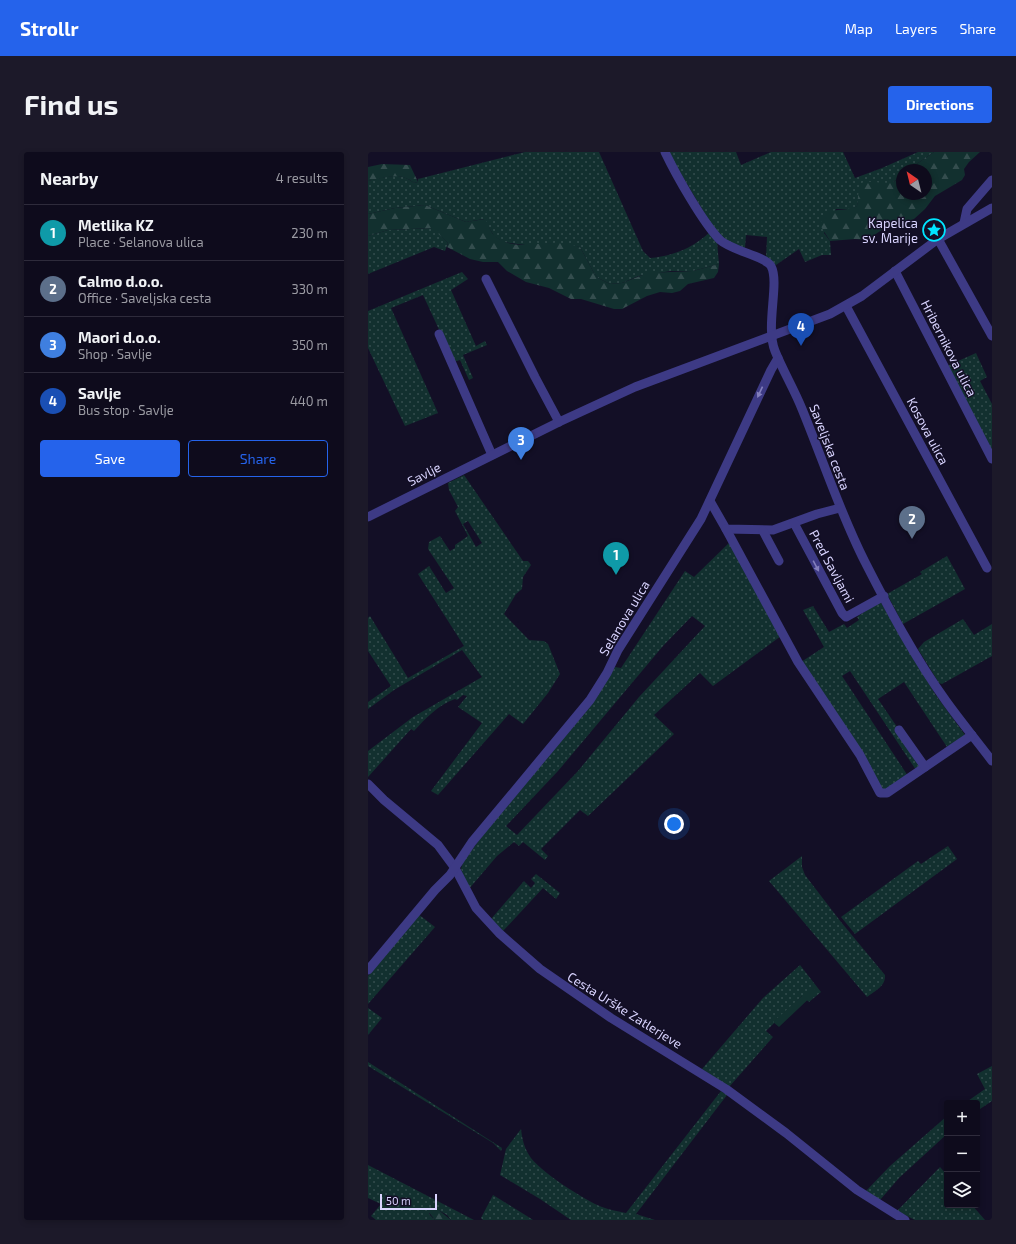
<!DOCTYPE html>
<html lang="en">
<head>
<meta charset="utf-8">
<style>
	body { margin:0; font-family:"Exo 2",sans-serif; background:#1c1929; color:#f1f3f6 }
	.controls { position:absolute; right:12px; bottom:12px; display:grid; overflow:hidden; border-radius:4px; box-shadow:0 2px 6px #0003 }
	.controls button { width:36px; height:36px; display:grid; place-items:center; padding:0; border:0; border-bottom:1px solid #2e2b3b; background:#0e0b1c; color:#f1f3f6; font:20px sans-serif }
	.compass { position:absolute; left:528px; top:12px; width:36px; height:36px; border-radius:50%; background:#0e0b1c; box-shadow:0 2px 6px #0003; rotate:325deg }
	.scale { position:absolute; left:12px; bottom:10px; width:57px; box-sizing:border-box; padding-left:4px; border:2px solid #d9d4ff; border-top:0; font-size:11px; line-height:14px; white-space:nowrap; color:#d9d4ff; -webkit-text-stroke:3px #130f26; paint-order:stroke }
	.you { position:absolute; left:306px; top:672px; width:14px; height:14px; margin:-10px; border:3px solid #fff; border-radius:50%; background:#1a73e8; box-shadow:0 0 0 6px #1a73e833 }
	.badge { display:grid; place-items:center; width:26px; height:26px; border-radius:50%; background:#2563eb; color:#fff; font-size:13px; font-weight:700 }
	.pin { position:absolute; translate:-50% -33px; filter:drop-shadow(0 1px 2px #0008) }
	.pin::after { content:''; position:absolute; top:21px; width:14px; height:12px; background:inherit; clip-path:polygon(0 0,100% 0,50% 100%) }
	.list { margin:0; padding:0; list-style:none }
	h2 { display:flex; justify-content:space-between; align-items:center; height:52px; margin:0; padding:0 16px; font-size:17px }
	h2 small { font-size:13px; font-weight:400; color:#9b9ba3 }
	.list li { display:grid; grid-template-columns:26px 1fr auto; gap:12px; align-items:center; box-sizing:border-box; height:56px; padding:0 16px; border-top:1px solid #2e2b3b }
	.list b { display:block; font-size:15px; white-space:nowrap }
	.list p { margin:0; font-size:13px; white-space:nowrap; color:#9b9ba3 }
	.list em { font-size:13px; font-style:normal; color:#9b9ba3 }
	.actions { display:flex; gap:8px; padding:12px 16px }
	.actions a { flex:1; padding:9px 0; border:1px solid #2563eb; border-radius:4px; text-align:center; font-size:14px; color:#2563eb }
	.actions .main { background:#2563eb; color:#fff }
	.icon { flex:none; width:22px; height:22px; fill:none; stroke:currentColor; stroke-width:2; stroke-linecap:round; stroke-linejoin:round }
	.map { position:relative; flex:none; width:624px; height:1068px; overflow:hidden; border-radius:4px }
	header { display:flex; align-items:center; gap:24px; box-sizing:border-box; height:56px; padding:0 20px; background:#2563eb; color:#fff }
	header strong { font-size:19px }
	nav { display:flex; gap:22px; margin-inline-start:auto; font-size:14px }
	.intro { display:flex; align-items:center; justify-content:space-between; box-sizing:border-box; height:96px; padding:0 24px }
	h1 { margin:0; font-size:28px }
	.button { padding:10px 18px; border-radius:4px; background:#2563eb; color:#fff; font-size:14px; font-weight:700 }
	main { display:flex; gap:24px; padding:0 24px }
	aside { flex:1; background:#0e0b1c; border-radius:4px; box-shadow:0 2px 6px #0003 }
	.map>svg:first-child { display:block }
	.grass { fill:url(#grass-dots); fill-rule:evenodd }
	.forest { fill:url(#forest-firs) }
	.garden { fill:#12302f }
	.lines { fill:none; stroke-linecap:round; stroke-linejoin:round }
	.minor { stroke:#3d3a85; stroke-width:9 }
	.oneway { fill:#837fbc }
	.labels { text-anchor:middle; dominant-baseline:central; stroke-width:3; stroke-linejoin:round; paint-order:stroke }
	.poi-label { font-size:13px; fill:#d9d4ff; stroke:#130f26; text-anchor:end }
	.street-label { font-size:13px; fill:#d9d4ff; stroke:#130f26 }
</style>
</head>
<body>
<header>
<strong>Strollr</strong>
<nav><a>Map</a><a>Layers</a><a>Share</a></nav>
</header>
<div class="intro"><h1>Find us</h1><a class="button">Directions</a></div>
<main>
<aside>
<h2>Nearby<small>4 results</small></h2>
<ul class="list">
<li><span class="badge" style="background:#0f9aa8">1</span><div><b>Metlika KZ</b><p>Place · Selanova ulica</p></div><em>230 m</em></li>
<li><span class="badge" style="background:#5c6f8a">2</span><div><b>Calmo d.o.o.</b><p>Office · Saveljska cesta</p></div><em>330 m</em></li>
<li><span class="badge" style="background:#3f7fe0">3</span><div><b>Maori d.o.o.</b><p>Shop · Savlje</p></div><em>350 m</em></li>
<li><span class="badge" style="background:#1a4fb4">4</span><div><b>Savlje</b><p>Bus stop · Savlje</p></div><em>440 m</em></li>
</ul>
<div class="actions"><a class="main">Save</a><a>Share</a></div>
</aside>
<div class="map">
<svg width="624" height="1068" viewBox="0 0 624 1068">
	<defs>
		<pattern id="grass-dots" width="8" height="8" patternUnits="userSpaceOnUse"><rect width="8" height="8" fill="#12302f"/><path d="M2 2h.1M6 6h.1" fill="none" stroke="#344d4e" stroke-width="1.8" stroke-linecap="round"/></pattern>
		<pattern id="forest-firs" width="22" height="20" patternUnits="userSpaceOnUse"><rect width="22" height="20" fill="#12302f"/><path d="M5 1l3.5 6h-7zM16 11l3.5 6h-7z" fill="#344d4e"/></pattern>
	</defs>
	<rect width="100%" height="100%" fill="#130f26"/>
	<g class="grass">
		<path d="M157 0H231L275 99 282 106C305 104 325 96 342 80L349 89 351 112 325 119H303L271 124 254 131 242 132 230 126 226 121 212 95 185 91 165 94 135 90 126 84 116 67 98 70 57 53 27 56 0 62V29C17 25 32 19 46 31L50 30V27Z"/>
		<path d="M300 0H368L373 13 403 0H475L487 26 514 16 550 0H566L540 18H534L532 26 490 49 489 54 484 57H468L456 81 462 89 463 103H454L437 110 431 97 408 113 398 106 399 85 378 83 377 96 361 91 346 77Z"/>
		<path d="M65 76 80 91 77 99 66 95 0 122V84L20 78Z"/>
		<path d="M94 120 100 127 83 138 108 194 117 189 119 193 95 203 105 226 101 228 92 208 86 210 55 143 23 156 70 261 37 274 0 196V159Z"/>
		<path d="M608 201 619 225 612 229 624 252V302L579 214Z"/>
		<path d="M96 323 155 409H160L163 413 155 425 154 437 148 442 136 462 161 488 176 489 180 492 192 522 180 541 155 572 141 562 70 643 63 639 114 571 90 555 99 544 95 543 89 548 87 547C70 553 58 566 46 579L43 577 0 625V599L45 565 114 525 94 498 26 538 0 557V550L23 534 0 499V466L2 464 40 526 96 494 50 422 61 414 78 441 86 436 60 397 61 390 72 384 82 399 87 396V393L100 384 87 359 90 355 81 338 80 331ZM100 369 114 391 108 395 95 372Z"/>
		<path d="M363 389 413 484 345 534 332 521 286 563 306 582 220 664 212 658 173 697 180 704 177 708 155 690 151 694 146 690 129 704 100 738 93 717 95 710 137 653 217 561 247 515 253 516 317 419 326 425ZM324 464 337 474 271 545 210 619 149 683 138 674 190 619 295 494Z"/>
		<path d="M579 404 597 437 535 472 519 442 554 422 552 420Z"/>
		<path d="M512 449 567 542 597 583 579 595 536 530 510 547 555 613 548 618 482 519 474 524 540 624 514 640 433 510 456 495 435 458 445 454 461 480 476 472 479 476 491 468 489 465Z"/>
		<path d="M595 467 606 483 624 472V504L574 532 571 531 550 497 556 490Z"/>
		<path d="M580 694 589 707 487 782 473 765 550 709 553 712Z"/>
		<path d="M434 704V715L437 723 473 770 517 823C518 834 507 839 499 845L401 729Z"/>
		<path d="M168 722 192 741 188 747 175 736 135 779 123 767 156 729 163 736 167 731 163 727Z"/>
		<path d="M50 762 67 775 0 852V824Z"/>
		<path d="M432 813 453 840 441 850 434 844 398 879 405 885 361 935 334 917 395 846Z"/>
		<path d="M0 856 14 866 0 883Z"/>
		<path d="M0 910 134 996 133 999 125 991 0 914Z"/>
		<path d="M624 914V949L609 959V951H597L617 937 609 922Z"/>
		<path d="M353 939 359 943 268 1062 287 1068H203L172 1047 132 1023 138 997 153 977C154 986 156 995 161 1003 169 1018 218 1049 234 1055 242 1058 250 1059 258 1061Z"/>
		<path d="M579 964V982L531 1026 512 1048 498 1039 522 1014Z"/>
		<path d="M0 1013 106 1068H83L79 1063 65 1055 61 1062 67 1068H8L3 1064 13 1052 0 1046Z"/>
		<path d="M572 1015 579 1023V1053H604L617 1068H547L529 1059Z"/>
		<path d="M125 1043 162 1066 165 1068H115L113 1066Z"/>
	</g>
	<g class="forest">
		<path d="M566 0H612L601 10 596 17 597 23 594 28 567 44 557 57 546 67 532 73H521L499 88 487 87 462 89 452 73C459 51 475 62 489 54L491 36 495 30C510 28 522 36 534 24V42H558V18H540Z"/>
		<path d="M14 12 42 13 50 30 46 31C32 19 17 26 0 29V15Z"/>
		<path d="M57 53 98 70 117 67C121 72 122 81 128 85 145 98 166 91 185 91 194 90 204 93 212 95L226 121 230 126 242 132 254 131 280 121 325 119 351 112 350 120 346 126 320 132 312 139 304 141 292 140 279 144 254 157H246L213 147H203L181 136 158 130 139 119 130 110H115L102 107 79 95 80 91 64 76 20 78 0 84V62L27 56Z"/>
		<path d="M62 1055 68 1056 83 1068H67L60 1059Z"/>
	</g>
	<path class="garden" d="M444 835 449 839 411 875 405 870Z"/>
	<g class="lines">
		<g class="minor">
			<path d="M297 0C308 23 335 71 352 88 364 99 397 104 403 114 412 131 397 174 407 199 415 219 426 237 434 257 455 308 472 361 497 410 521 457 547 506 578 549 593 570 609 589 624 609"/>
			<path d="M596 71 599 57 624 28"/>
			<path d="M570 87 624 184"/>
			<path d="M527 119 624 307"/>
			<path d="M118 127 167 225 191 270"/>
			<path d="M478 154 619 416"/>
			<path d="M71 182 124 303"/>
			<path d="M342 349 358 377 405 378 449 362 472 356"/>
			<path d="M0 365 191 270 267 235 462 162 494 144 570 87 624 56"/>
			<path d="M426 371 474 461 478 465 516 444"/>
			<path d="M358 377 430 510 492 603 512 641H519L604 583"/>
			<path d="M395 379 411 409"/>
			<path d="M531 578 557 615"/>
			<path d="M0 632 16 648 70 693 87 716 108 756 131 781 172 817 243 866 358 937 418 981 489 1038 537 1068"/>
			<path d="M0 818 67 738 82 723 104 690 222 548 239 521 250 498 333 367 403 218 410 206"/>
		</g>
	</g>
	<defs><path id="oneway-solid" d="M-6-.8H1V-3.2L6.5 0L1 3.2V.8H-6Z"/></defs>
	<g class="oneway">
		<use href="#oneway-solid" transform="translate(392 240) rotate(115)"/>
		<use href="#oneway-solid" transform="translate(448 414) rotate(62)"/>
	</g>
	<defs>
		<g id="sight-ring" transform="scale(1.15)"><circle r="9.5" fill="#130f26" stroke="#00e5ff" stroke-width="1.5"/><path d="M0-6L1.8-2.2L6-1.7L2.9 1.2L3.7 5.4L0 3.3L-3.7 5.4L-2.9 1.2L-6-1.7L-1.8-2.2Z" fill="#00e5ff"/></g>
	</defs>
	<g fill-rule="evenodd">
		<use href="#sight-ring" x="566" y="78"/>
	</g>
	<g class="labels">
		<g class="poi-label">
			<text x="550" y="71">Kapelica<tspan x="550" dy="15">sv. Marije</tspan></text>
		</g>
		<g class="street-label">
			<text transform="translate(581 196) rotate(63)">Hribernikova ulica</text>
			<text transform="translate(560 279) rotate(62)">Kosova ulica</text>
			<text transform="translate(462 295) rotate(69)">Saveljska cesta</text>
			<text transform="translate(56 322) rotate(-27)">Savlje</text>
			<text transform="translate(464 414) rotate(62)">Pred Savljami</text>
			<text transform="translate(256 466) rotate(-59)">Selanova ulica</text>
			<text transform="translate(257 858) rotate(32)">Cesta Urške Zatlerjeve</text>
		</g>
	</g>
</svg>
<div class="controls">
<button>+</button>
<button>−</button>
<button><svg class="icon" aria-label="layers" viewBox="0 0 24 24"><path d="M12 4l9 5-9 5-9-5zM3 14l9 5 9-5"/></svg></button>
</div>
<svg class="compass" viewBox="-18 -18 36 36"><path d="M0-13l5 13h-10z" fill="#e53935"/><path d="M0 13l5-13h-10z" fill="#9b9ba3"/></svg>
<div class="scale">50 m</div>
<div class="you"></div>
<div class="pin badge" style="left:248px;top:423px;background:#0f9aa8">1</div>
<div class="pin badge" style="left:544px;top:387px;background:#5c6f8a">2</div>
<div class="pin badge" style="left:153px;top:308px;background:#3f7fe0">3</div>
<div class="pin badge" style="left:433px;top:194px;background:#1a4fb4">4</div>
</div>
</main>
</body>
</html>
